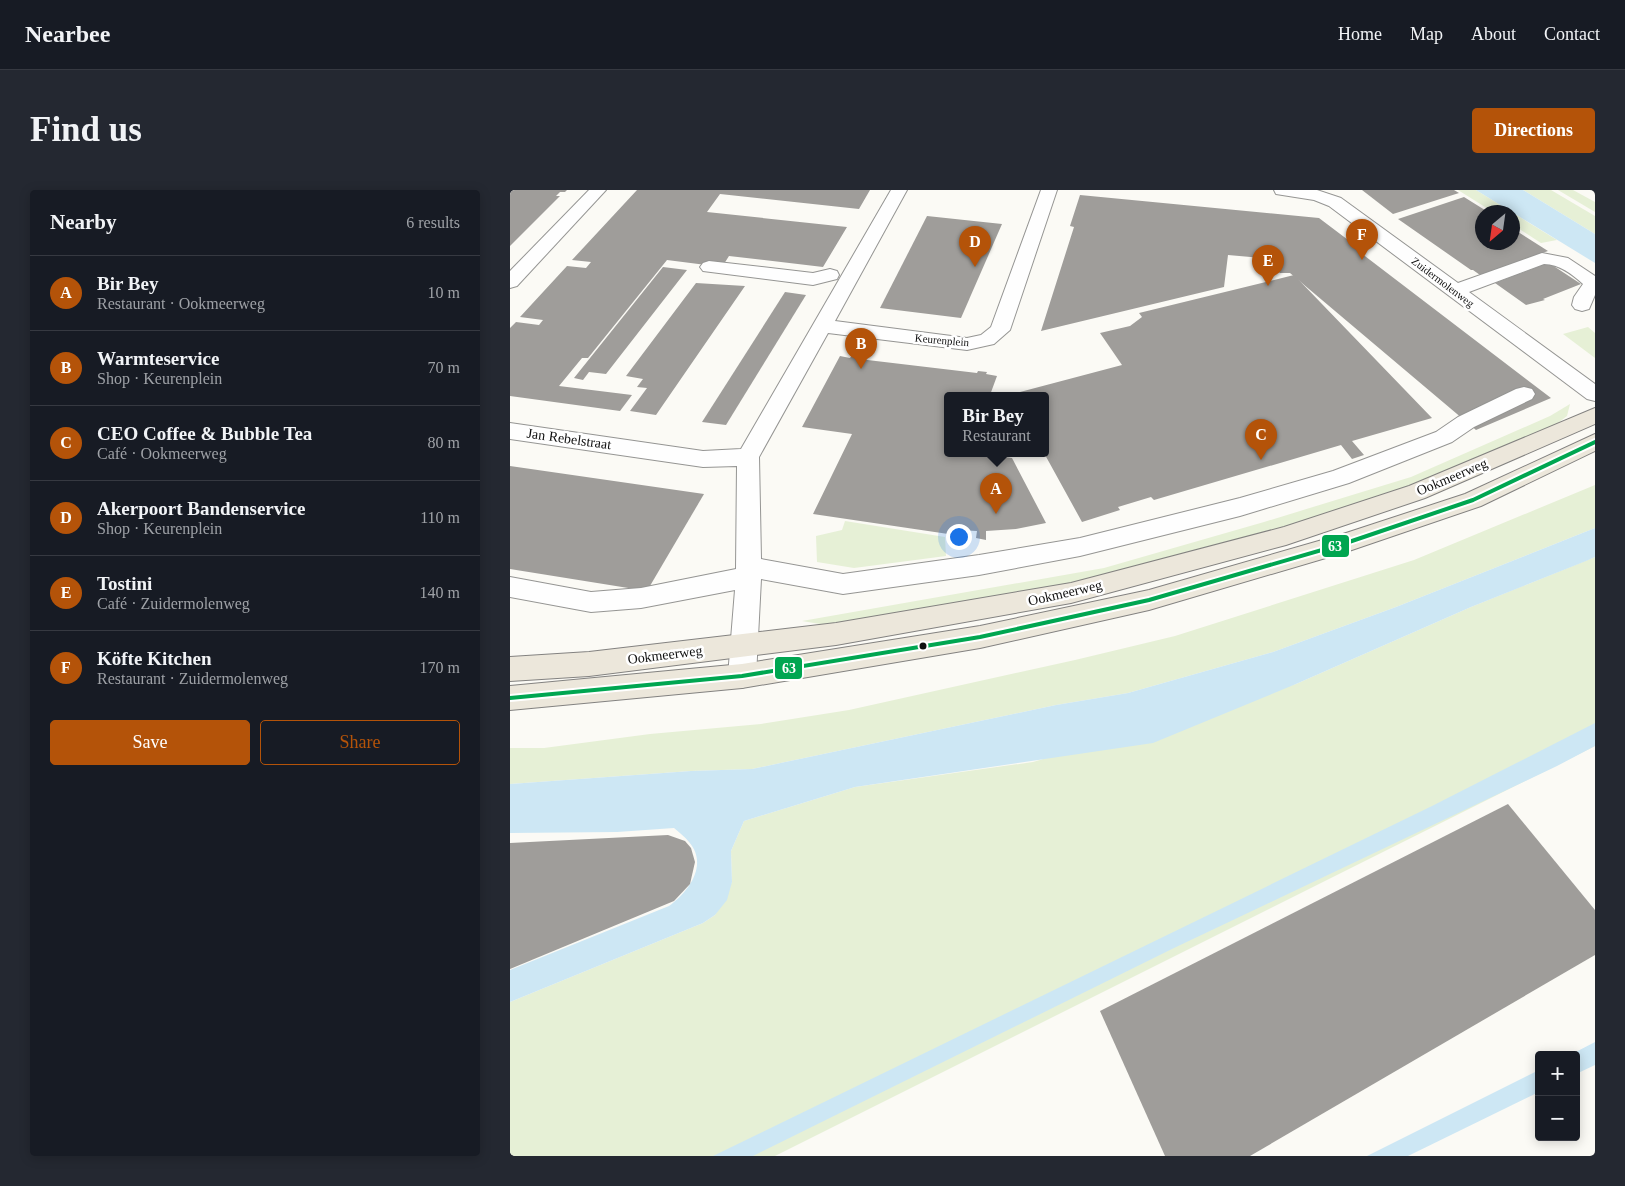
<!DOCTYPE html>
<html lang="en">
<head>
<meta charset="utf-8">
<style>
	body { margin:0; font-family:Georgia,serif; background:#242831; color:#f1f3f6 }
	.controls { position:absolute; right:15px; bottom:15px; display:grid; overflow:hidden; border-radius:5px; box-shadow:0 2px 12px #0003 }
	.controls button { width:45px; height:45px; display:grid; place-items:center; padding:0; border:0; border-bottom:1px solid #363941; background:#171b24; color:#f1f3f6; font:25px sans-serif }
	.compass { position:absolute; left:965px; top:15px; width:45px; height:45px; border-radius:50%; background:#171b24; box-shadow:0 2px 12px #0003; rotate:209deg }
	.you { position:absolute; left:448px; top:346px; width:18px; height:18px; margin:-12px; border:4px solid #fff; border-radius:50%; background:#1a73e8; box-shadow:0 0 0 8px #1a73e833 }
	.badge { display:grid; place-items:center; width:32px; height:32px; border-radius:50%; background:#b45309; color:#fff; font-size:16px; font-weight:700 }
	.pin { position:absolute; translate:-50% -41px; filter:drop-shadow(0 1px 2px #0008) }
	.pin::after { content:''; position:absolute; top:26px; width:18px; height:15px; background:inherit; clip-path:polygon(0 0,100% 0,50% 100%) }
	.popup { position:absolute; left:434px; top:202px; width:105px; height:65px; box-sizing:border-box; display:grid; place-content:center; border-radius:5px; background:#171b24; filter:drop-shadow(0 1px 4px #0005); font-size:16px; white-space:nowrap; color:#9ea1a6 }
	.popup b { font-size:19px; color:#f1f3f6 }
	.popup::after { content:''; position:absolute; left:50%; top:100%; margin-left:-10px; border:10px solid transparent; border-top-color:#171b24 }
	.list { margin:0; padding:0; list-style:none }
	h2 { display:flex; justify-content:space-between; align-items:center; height:65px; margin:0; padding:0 20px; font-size:21px }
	h2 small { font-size:16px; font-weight:400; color:#9ea1a6 }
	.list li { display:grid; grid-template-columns:32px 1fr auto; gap:15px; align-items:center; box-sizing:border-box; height:75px; padding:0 20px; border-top:1px solid #363941 }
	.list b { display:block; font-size:19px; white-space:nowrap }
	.list p { margin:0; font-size:16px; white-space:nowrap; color:#9ea1a6 }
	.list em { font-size:16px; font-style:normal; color:#9ea1a6 }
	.actions { display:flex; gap:10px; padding:15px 20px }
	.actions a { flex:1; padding:11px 0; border:1px solid #b45309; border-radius:5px; text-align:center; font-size:18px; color:#b45309 }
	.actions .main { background:#b45309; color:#fff }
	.map { position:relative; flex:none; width:1085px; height:966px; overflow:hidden; border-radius:5px }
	header { display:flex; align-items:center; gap:30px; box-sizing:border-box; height:70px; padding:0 25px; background:#171b24; border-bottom:1px solid #363941 }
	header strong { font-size:24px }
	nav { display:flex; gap:28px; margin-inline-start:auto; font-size:18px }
	.intro { display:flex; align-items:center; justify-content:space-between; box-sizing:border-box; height:120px; padding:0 30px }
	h1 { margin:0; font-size:35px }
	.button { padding:12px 22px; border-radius:5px; background:#b45309; color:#fff; font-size:18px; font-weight:700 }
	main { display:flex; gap:30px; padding:0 30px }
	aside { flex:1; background:#171b24; border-radius:5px; box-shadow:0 2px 12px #0003 }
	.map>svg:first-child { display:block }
	.green { fill:#e6f0d6 }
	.water { fill:#cde7f4 }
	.building { fill:#9f9d9a }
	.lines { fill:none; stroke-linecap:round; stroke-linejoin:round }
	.minor-casing { stroke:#959593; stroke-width:2 }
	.major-casing { stroke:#838280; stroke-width:2 }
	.minor { fill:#fefefe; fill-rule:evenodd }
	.major { fill:#ece7db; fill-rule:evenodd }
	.bus-1-casing { stroke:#fff; stroke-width:8 }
	.bus-1 { stroke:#00a651; stroke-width:4 }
	.bus-dot { fill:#0f0f0f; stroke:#fff; stroke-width:2 }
	.labels { text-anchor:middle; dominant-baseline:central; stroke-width:5; stroke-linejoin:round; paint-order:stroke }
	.far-street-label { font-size:11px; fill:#0f0f0f; stroke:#fff }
	.street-label { font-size:14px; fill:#0f0f0f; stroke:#fff }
	.line-badge { stroke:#fff; stroke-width:2 }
	.badge-label { font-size:14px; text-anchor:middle; font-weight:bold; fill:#fff }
</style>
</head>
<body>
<header>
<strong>Nearbee</strong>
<nav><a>Home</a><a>Map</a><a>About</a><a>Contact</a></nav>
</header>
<div class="intro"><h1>Find us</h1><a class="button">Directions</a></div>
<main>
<aside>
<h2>Nearby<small>6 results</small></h2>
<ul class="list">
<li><span class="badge">A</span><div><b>Bir Bey</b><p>Restaurant · Ookmeerweg</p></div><em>10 m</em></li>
<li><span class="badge">B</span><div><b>Warmteservice</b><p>Shop · Keurenplein</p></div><em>70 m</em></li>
<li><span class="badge">C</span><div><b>CEO Coffee &amp; Bubble Tea</b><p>Café · Ookmeerweg</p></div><em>80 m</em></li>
<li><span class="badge">D</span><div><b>Akerpoort Bandenservice</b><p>Shop · Keurenplein</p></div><em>110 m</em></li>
<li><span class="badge">E</span><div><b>Tostini</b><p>Café · Zuidermolenweg</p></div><em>140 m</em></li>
<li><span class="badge">F</span><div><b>Köfte Kitchen</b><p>Restaurant · Zuidermolenweg</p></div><em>170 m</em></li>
</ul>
<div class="actions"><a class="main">Save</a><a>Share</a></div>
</aside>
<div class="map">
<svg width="1085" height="966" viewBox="0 0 1085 966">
	<rect width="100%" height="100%" fill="#fbfaf5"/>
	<g class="green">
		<path d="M948 0H966L1047 50 1031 53 1003 35 1002 22H983Z"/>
		<path d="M1013 0H1041L1085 26V44Z"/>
		<path d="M1048 0H1063L1085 12V22Z"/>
		<path d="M1078 137 1085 143V168L1053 144Z"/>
		<path d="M1060 214 1057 226 1048 233 993 261 911 294 801 332 615 384 322 436 292 431 594 378 754 332 901 287 1040 226Z"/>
		<path d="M1085 295V338L886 417 763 462 618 503 546 515 242 579 181 581 0 594V558H34L140 544 251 534 339 520 565 470 665 446 904 370Z"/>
		<path d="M335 331 435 347 436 366 344 378 307 372 306 346 332 340Z"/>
		<path d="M1085 367V556L265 966H0V812L193 733 205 725 222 692 221 661 234 631 345 597 523 572 786 494 961 417Z"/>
	</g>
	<g class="water">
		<path d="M966 0H1013L1085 44V73Z"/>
		<path d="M1085 338V367L1076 371 961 417 786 494 643 553 345 597 234 631 221 661 222 692 217 710 205 725 193 733 0 812V780L159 716C178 702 199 675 179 652 175 647 169 642 164 638L107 642 0 643V594L181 581 242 579 546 515 618 503 763 462 886 417Z"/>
		<path d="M1085 533V556L1047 576 664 758 243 966H203L922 616Z"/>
		<path d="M1085 852V875L1066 884V865H1060Z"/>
		<path d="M1029 880V902L898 966H857Z"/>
	</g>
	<g class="building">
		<path d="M0 0H57L55 2H50L46 6H50L0 56Z"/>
		<path d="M127 0H360L349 19 210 4 197 22 337 37 313 77 219 66 212 77 157 70 78 168H72L49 196 122 205 110 221 0 206V138L6 132 29 135 33 130 10 127 57 76 76 78 81 72 62 70Z"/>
		<path d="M852 0H944L949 3 883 24Z"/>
		<path d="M570 5 809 28 850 59 847 60 1041 208 966 240 780 83H770L752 68 718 65 714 97 531 141 564 37 560 36Z"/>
		<path d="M954 7 978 22H972V52H1002V38L1038 61 970 85 963 80H961L888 29Z"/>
		<path d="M417 26 492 34 451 128 370 118Z"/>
		<path d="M1039 73 1071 94 1033 109 1035 110 1016 115 985 93 1003 86 1000 84 1006 82 1009 84 1030 76 1027 74Z"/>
		<path d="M153 77 177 80 96 184 79 182 73 190 64 188Z"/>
		<path d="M784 85 922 228 842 251 854 265 842 269 831 255 644 310 641 307 608 317 610 320 572 332 534 263 535 205H509L510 202 612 175 590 143 620 136 632 127 629 123Z"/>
		<path d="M186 93 235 96 146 225 120 221 137 198 127 197 133 189 116 186Z"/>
		<path d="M275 102 296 105 216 235 192 232Z"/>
		<path d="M342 165 350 167 349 169 467 183 468 181 477 182 476 184 487 186 480 205H437V263H473L476 265 477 263H483L496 265 495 267 502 268 536 333 506 339 476 341V350L466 348 467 341 447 340 445 345 303 324 342 244 292 237 330 166 340 168Z"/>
		<path d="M0 276 194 304 137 401 0 379Z"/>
		<path d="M998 614 1085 720V765L740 966H655L590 821Z"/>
		<path d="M158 645 175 651 181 658 185 672 180 694 164 711 0 779V653Z"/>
	</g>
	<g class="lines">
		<g class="minor-casing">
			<g id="minor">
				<path d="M79 0H96L7 96 0 98V81Z"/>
				<path d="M381 0H397L325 131 457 148 471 145 481 137 531 0H547L500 140 484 154 457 160 318 143 249 267 251 369 333 384 469 365 570 348 730 308 823 281 926 242 948 227 1006 199 1014 197 1022 199 1025 204 1022 209 964 237 942 252 839 293 730 326 570 366 469 385 333 404 251 389 246 486 242 494 232 498 222 494 218 486 225 400 131 418 81 422 0 407V387L81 402 131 398 226 379 227 276 193 277 0 249V233L193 261 231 259Z"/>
				<path d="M764 0H807L831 8 948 93 1032 63 1058 68 1085 86V105L1079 119 1072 121 1065 119 1062 115 1064 107 1073 94C1062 84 1049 74 1034 74L959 102 1085 194V211L1077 209 819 16 804 10 766 4Z"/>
				<path d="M199 71 303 83 320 79 327 81 329 85 327 89 303 95 193 81 190 77 193 73Z"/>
			</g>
		</g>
		<g class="major-casing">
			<g id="major">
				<path d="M1085 218V234L915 308 776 355 561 413 326 455 79 486 0 491V467L79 462 326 433 561 393 774 337 899 296Z"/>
				<path d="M1085 244V261L971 316 836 362 639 420 470 458 232 498 0 520V496L232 474 470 436 639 400 833 344 955 304Z"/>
			</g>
		</g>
		<use href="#minor" class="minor"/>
		<use href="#major" class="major"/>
		<g class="bus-1-casing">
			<path id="bus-1" d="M0 508 232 486 470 447 639 410 836 353 963 310 1085 252"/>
		</g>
		<use href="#bus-1" class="bus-1"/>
	</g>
	<circle class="bus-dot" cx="413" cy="456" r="4.5"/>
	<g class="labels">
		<g class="far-street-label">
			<text transform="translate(933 92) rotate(37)">Zuidermolenweg</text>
			<text transform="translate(432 150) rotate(5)">Keurenplein</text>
		</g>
		<g class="street-label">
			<text transform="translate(59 249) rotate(8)">Jan Rebelstraat</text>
			<text transform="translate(942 287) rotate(-23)">Ookmeerweg</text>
			<text transform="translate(555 403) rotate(-13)">Ookmeerweg</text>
			<text transform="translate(155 465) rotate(-7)">Ookmeerweg</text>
		</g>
	</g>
	<g class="line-badge">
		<rect x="811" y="344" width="29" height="24" rx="5" fill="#00a651"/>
		<rect x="264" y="466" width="29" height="24" rx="5" fill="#00a651"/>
	</g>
	<g class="badge-label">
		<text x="825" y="361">63</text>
		<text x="279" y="483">63</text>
	</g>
</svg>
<div class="controls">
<button>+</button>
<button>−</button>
</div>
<svg class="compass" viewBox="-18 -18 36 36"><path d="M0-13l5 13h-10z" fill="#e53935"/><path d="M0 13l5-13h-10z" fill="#9ea1a6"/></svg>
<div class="you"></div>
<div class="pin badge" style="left:486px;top:324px">A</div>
<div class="popup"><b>Bir Bey</b>Restaurant</div>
<div class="pin badge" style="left:351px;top:179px">B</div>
<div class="pin badge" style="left:751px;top:270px">C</div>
<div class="pin badge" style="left:465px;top:77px">D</div>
<div class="pin badge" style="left:758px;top:96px">E</div>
<div class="pin badge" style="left:852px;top:70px">F</div>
</div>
</main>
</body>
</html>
